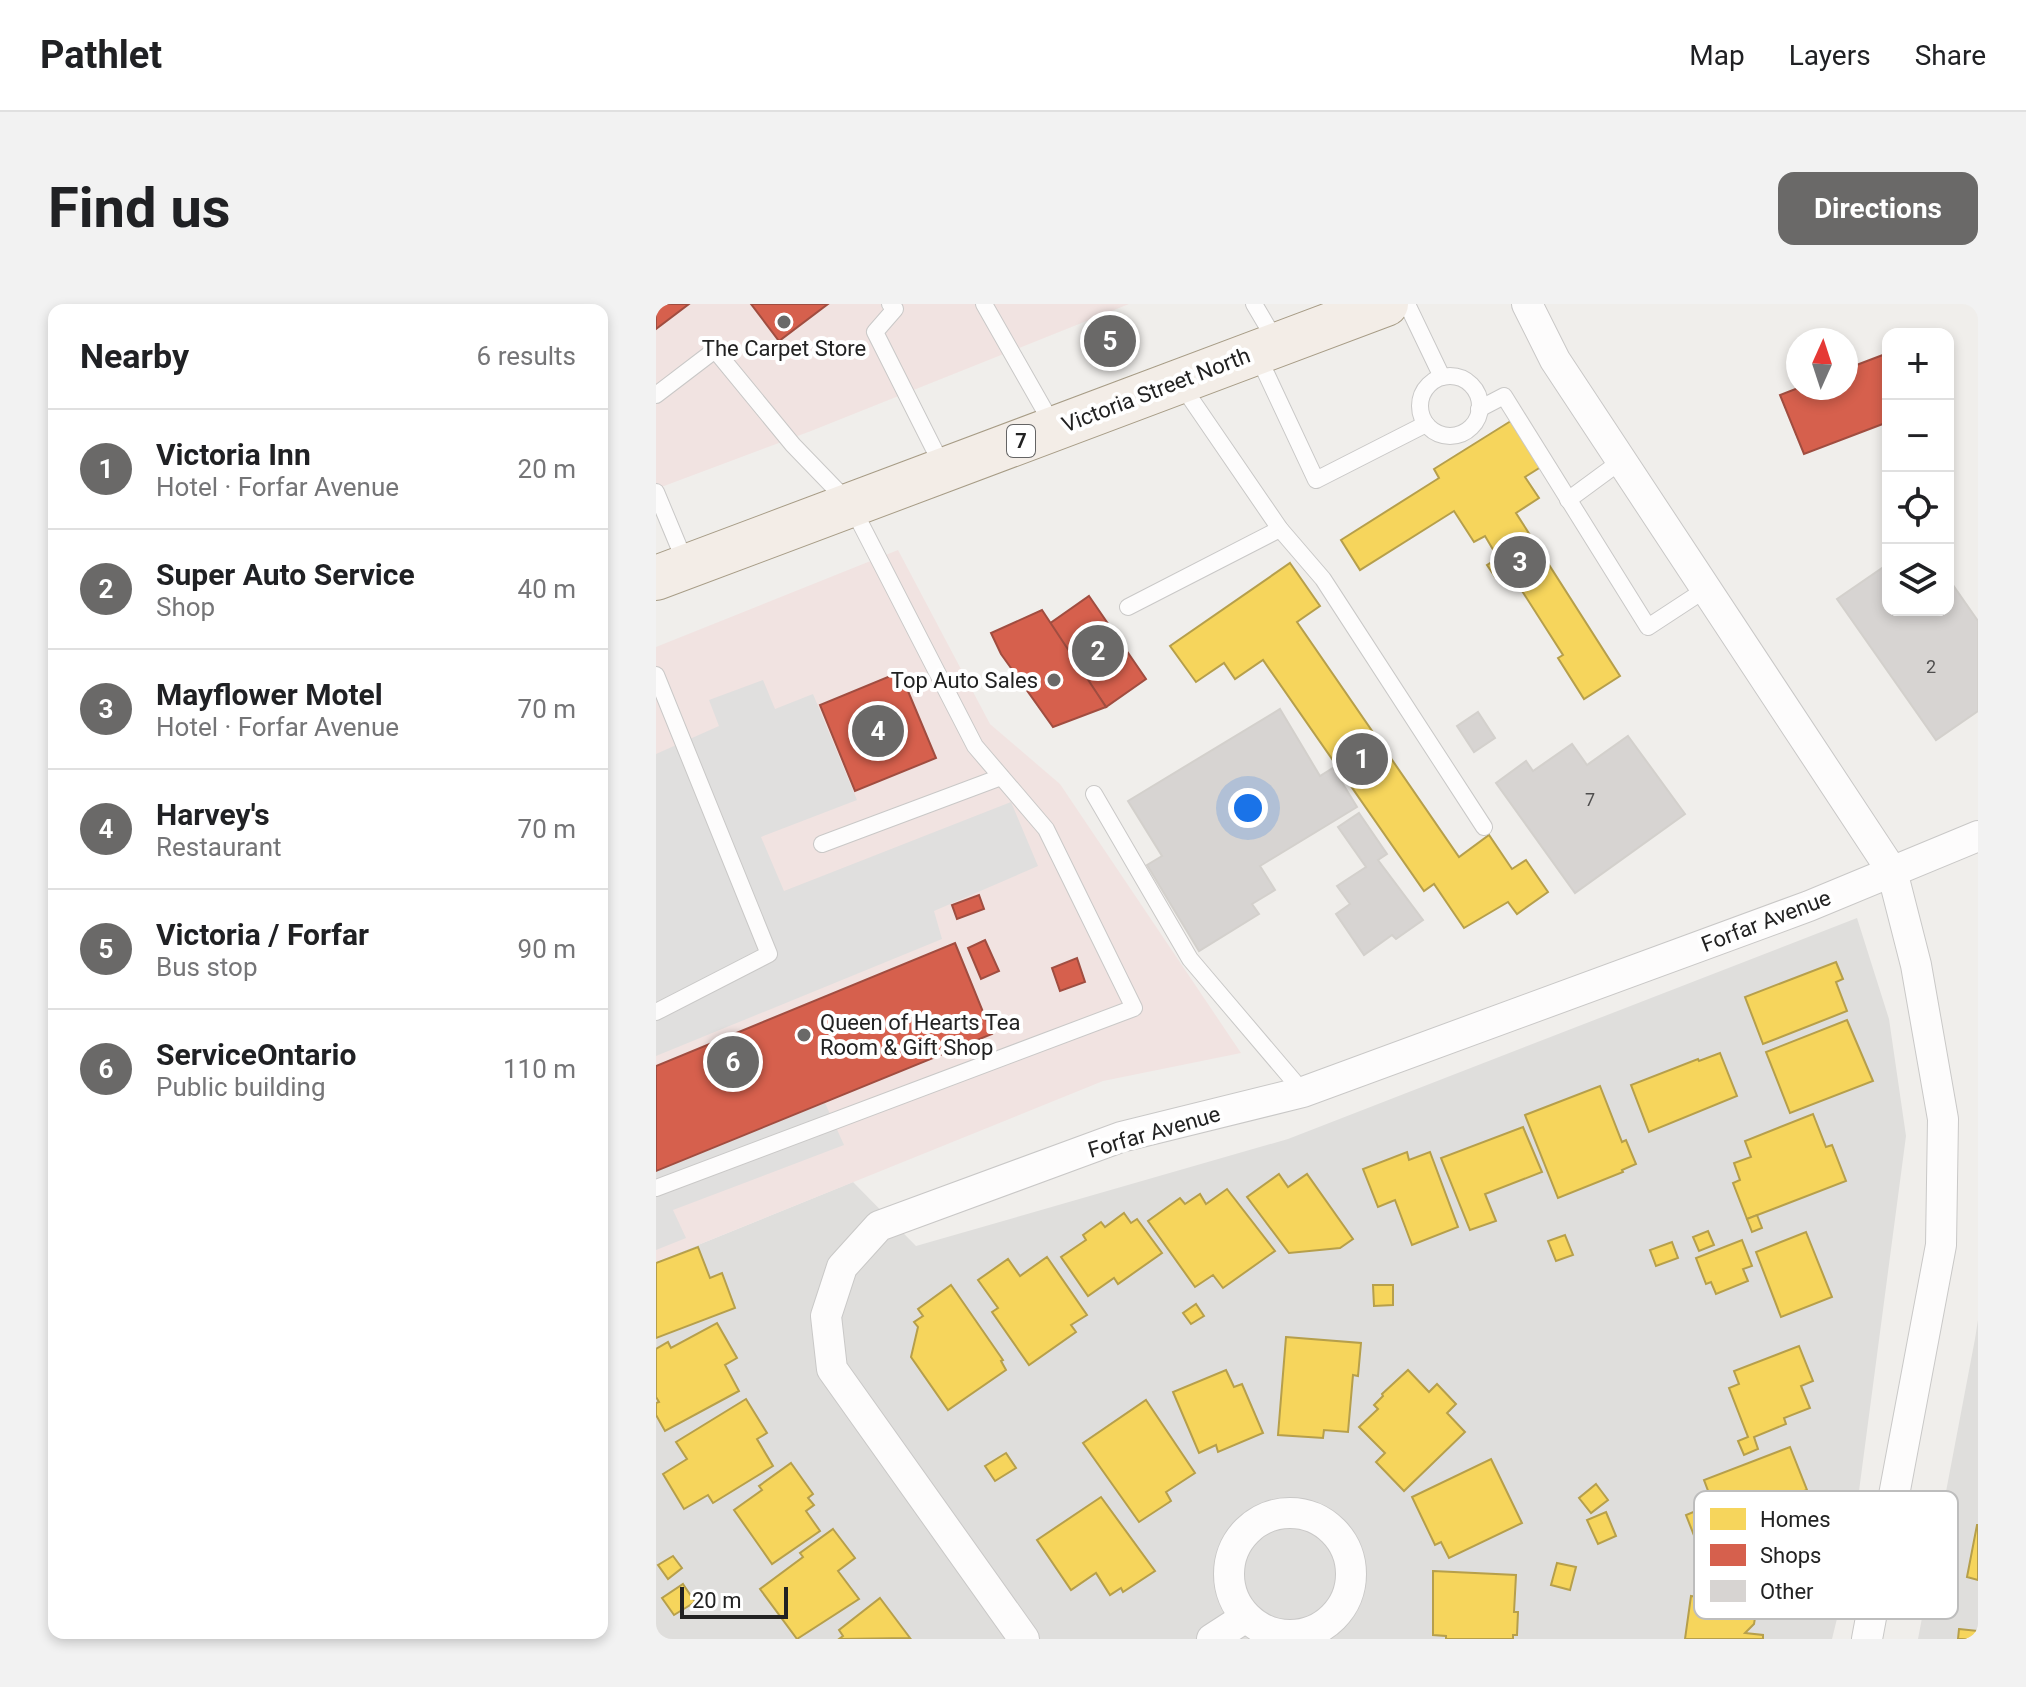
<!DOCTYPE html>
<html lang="en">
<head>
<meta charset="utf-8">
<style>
	body { margin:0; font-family:Roboto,sans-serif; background:#f2f2f2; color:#202124 }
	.controls { position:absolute; right:24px; top:24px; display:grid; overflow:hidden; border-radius:16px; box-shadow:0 4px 12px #0003 }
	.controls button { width:72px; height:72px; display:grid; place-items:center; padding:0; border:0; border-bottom:2px solid #e0e0e0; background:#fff; color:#202124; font:40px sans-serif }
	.compass { position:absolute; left:1130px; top:24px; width:72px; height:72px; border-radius:50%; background:#fff; box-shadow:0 4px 12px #0003; rotate:3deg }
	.scale { position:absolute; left:24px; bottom:20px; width:108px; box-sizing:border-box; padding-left:8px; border:4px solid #222; border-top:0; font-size:22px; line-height:28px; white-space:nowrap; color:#222; -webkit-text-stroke:6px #fff; paint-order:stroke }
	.you { position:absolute; left:592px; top:504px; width:28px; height:28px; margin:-20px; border:6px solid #fff; border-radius:50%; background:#1a73e8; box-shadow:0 0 0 12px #1a73e833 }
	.badge { display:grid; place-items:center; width:52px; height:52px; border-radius:50%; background:#6a6968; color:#fff; font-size:26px; font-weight:700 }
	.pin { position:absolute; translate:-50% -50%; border:4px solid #fff; box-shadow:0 2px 8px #0006 }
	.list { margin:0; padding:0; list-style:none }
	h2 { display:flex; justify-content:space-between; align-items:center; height:104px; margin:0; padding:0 32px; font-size:34px }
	h2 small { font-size:26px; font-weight:400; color:#757577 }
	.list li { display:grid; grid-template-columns:52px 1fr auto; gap:24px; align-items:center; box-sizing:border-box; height:120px; padding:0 32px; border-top:2px solid #e0e0e0 }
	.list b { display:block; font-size:30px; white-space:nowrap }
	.list p { margin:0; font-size:26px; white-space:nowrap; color:#757577 }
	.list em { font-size:26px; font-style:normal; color:#757577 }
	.icon { flex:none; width:44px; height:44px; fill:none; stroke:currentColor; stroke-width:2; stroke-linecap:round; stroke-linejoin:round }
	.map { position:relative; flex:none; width:1322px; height:1335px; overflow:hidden; border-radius:16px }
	header { display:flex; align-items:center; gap:48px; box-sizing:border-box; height:112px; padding:0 40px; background:#fff; border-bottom:2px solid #e0e0e0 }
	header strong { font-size:38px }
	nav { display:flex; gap:44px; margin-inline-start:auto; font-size:28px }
	.intro { display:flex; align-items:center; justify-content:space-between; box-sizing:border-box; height:192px; padding:0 48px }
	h1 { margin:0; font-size:56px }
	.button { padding:20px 36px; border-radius:16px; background:#6a6968; color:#fff; font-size:28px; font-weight:700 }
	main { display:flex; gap:48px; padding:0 48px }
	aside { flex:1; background:#fff; border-radius:16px; box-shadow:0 4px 12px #0003 }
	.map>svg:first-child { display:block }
	.residential { fill:#dfdedc }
	.commercial { fill:#f1e3e1 }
	.parking { fill:#e0dfde }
	.homes { fill:#f6d55c; stroke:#b69f4b; stroke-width:2 }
	.shops { fill:#d6604d; stroke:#a04d40; stroke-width:2 }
	.building { fill:#d7d4d2; stroke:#d3d0cc; stroke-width:2 }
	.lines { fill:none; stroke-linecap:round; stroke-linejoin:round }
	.lane-casing { stroke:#c9c8c7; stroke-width:18 }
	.street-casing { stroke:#c9c8c7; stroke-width:32 }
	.primary-casing { stroke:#a79c86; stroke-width:46 }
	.lane { stroke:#fdfcfc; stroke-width:16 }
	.street { stroke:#fdfcfc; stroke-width:30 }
	.primary { stroke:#f3ede7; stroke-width:44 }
	.poi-dot { fill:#6a6968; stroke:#fff; stroke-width:3 }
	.labels { text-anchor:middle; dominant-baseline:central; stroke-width:8; stroke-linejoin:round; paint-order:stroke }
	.number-label { font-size:18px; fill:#4f4e4e }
	.shield { fill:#fff; stroke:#646464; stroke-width:2 }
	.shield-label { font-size:20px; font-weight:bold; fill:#222 }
	.poi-label { font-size:22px; fill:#222; stroke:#fff }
	.street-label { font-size:22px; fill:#222; stroke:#fff }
	.key { fill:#fff; stroke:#bdbdbd; stroke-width:2 }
	.key-label { font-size:22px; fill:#222 }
</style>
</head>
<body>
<header>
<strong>Pathlet</strong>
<nav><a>Map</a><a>Layers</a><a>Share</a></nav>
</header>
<div class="intro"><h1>Find us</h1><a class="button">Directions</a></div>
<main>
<aside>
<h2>Nearby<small>6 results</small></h2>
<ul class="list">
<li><span class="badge">1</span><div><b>Victoria Inn</b><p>Hotel · Forfar Avenue</p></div><em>20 m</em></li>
<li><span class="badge">2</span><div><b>Super Auto Service</b><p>Shop</p></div><em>40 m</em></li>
<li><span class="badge">3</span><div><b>Mayflower Motel</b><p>Hotel · Forfar Avenue</p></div><em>70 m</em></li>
<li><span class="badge">4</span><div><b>Harvey's</b><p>Restaurant</p></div><em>70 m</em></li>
<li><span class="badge">5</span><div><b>Victoria / Forfar</b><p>Bus stop</p></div><em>90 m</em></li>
<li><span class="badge">6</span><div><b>ServiceOntario</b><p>Public building</p></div><em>110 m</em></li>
</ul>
</aside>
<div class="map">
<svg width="1322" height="1335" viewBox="0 0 1322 1335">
	<rect width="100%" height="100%" fill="#f0eeeb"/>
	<g class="residential">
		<path d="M1201 614 1233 715 1250 832 1192 1270 1176 1335H0V958L197 878 260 942 632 835Z"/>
		<path d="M1322 1016V1335H1262L1319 1035Z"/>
	</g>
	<g class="commercial">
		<path d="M0 0H473L155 127 0 185Z"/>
		<path d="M242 246 334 420 404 480 585 749 447 777 0 958V343Z"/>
	</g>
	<g class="parking">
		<path d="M107 376 119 405 157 390 201 496 105 533 128 587 355 498 382 562 278 607 286 635 0 752V450L63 422 53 396Z"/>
		<path d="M169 799 188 841 17 906 30 934 0 946V867Z"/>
	</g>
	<g class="homes">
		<path d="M858 115 888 161 869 173 883 194 860 209 964 372 928 395 902 354 907 351 852 265 839 273 831 261 842 254 829 232 818 238 798 207 704 266 685 236 783 174 778 165Z"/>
		<path d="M634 259 664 302 641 318 803 553 833 531 856 565 870 556 892 588 861 610 852 598 808 624 778 580 768 587 607 356 579 375 568 359 540 378 514 342Z"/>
		<path d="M1180 658 1187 675 1180 678 1191 707 1107 740 1089 693Z"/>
		<path d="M1191 716 1217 777 1134 809 1110 748Z"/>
		<path d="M1064 749 1081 792 993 828 975 781 1042 755 1043 757Z"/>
		<path d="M944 782 966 838 970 836 980 860 966 866 967 868 902 894 869 811Z"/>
		<path d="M1157 810 1170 843 1176 841 1190 877 1091 915 1077 879 1084 876 1078 859 1095 853 1089 837Z"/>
		<path d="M867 823 886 868 829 890 840 917 814 926 785 854Z"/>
		<path d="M751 848 753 856 774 848 802 923 756 941 739 896 722 903 707 865Z"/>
		<path d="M623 870 632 883 651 870 697 935 684 944 633 949 591 893Z"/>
		<path d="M571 885 619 947 567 984 557 971 539 983 492 917 524 894 529 900 544 890 550 900Z"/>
		<path d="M468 909 475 919 481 915 506 949 462 980 458 974 432 992 405 953 430 936 427 931 445 918 449 923Z"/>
		<path d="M1101 911 1106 924 1096 928 1091 915Z"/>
		<path d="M1052 927 1058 941 1043 947 1037 933Z"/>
		<path d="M1150 928 1176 993 1125 1013 1100 948Z"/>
		<path d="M909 931 917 951 900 957 892 937Z"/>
		<path d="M1086 936 1096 962 1087 965 1092 977 1060 990 1055 978 1050 980 1040 954Z"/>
		<path d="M1016 938 1022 954 1000 962 994 946Z"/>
		<path d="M42 943 54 974 66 969 79 1004 0 1034V959Z"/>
		<path d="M391 953 431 1011 415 1021 420 1028 373 1061 336 1008 342 1004 322 976 352 955 364 972Z"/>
		<path d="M295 981 347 1056 345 1057 350 1066 292 1106 255 1053 262 1023 258 1018 267 1012 262 1005Z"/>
		<path d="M717 981H737V1001L718 1002Z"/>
		<path d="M540 1000 548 1012 535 1020 527 1009Z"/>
		<path d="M61 1019 81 1054 69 1061 83 1087 9 1127 0 1111V1099L3 1098 0 1093V1045L12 1038 15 1044Z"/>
		<path d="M630 1033 705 1039 702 1072 697 1071 692 1128 668 1126 667 1134 622 1131Z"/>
		<path d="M1143 1042 1157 1077 1145 1082 1154 1104 1128 1114 1130 1120 1098 1133 1102 1145 1088 1151 1082 1137 1092 1133 1073 1084 1083 1080 1078 1067Z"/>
		<path d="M570 1066 578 1083 586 1080 607 1129 562 1148 560 1141 543 1149 517 1088Z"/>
		<path d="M752 1066 773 1088 781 1080 800 1100 791 1109 809 1128 748 1187 720 1158 729 1149 703 1123 722 1105 718 1101 727 1092 726 1090Z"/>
		<path d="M90 1095 111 1129 101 1135 117 1162 57 1199 52 1191 28 1205 7 1170 31 1155 20 1138Z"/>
		<path d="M490 1096 539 1169 510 1188 515 1197 483 1218 427 1139Z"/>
		<path d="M1134 1143 1151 1186 1121 1197 1125 1208 1113 1213 1134 1266 1090 1283 1074 1241 1046 1252 1030 1211 1057 1200 1048 1176Z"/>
		<path d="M350 1149 360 1164 339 1177 329 1162Z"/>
		<path d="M835 1155 866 1219 793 1254 785 1238 779 1241 756 1193Z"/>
		<path d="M135 1159 157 1190 152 1194 158 1201 150 1207 164 1227 116 1260 78 1206 106 1186 103 1182Z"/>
		<path d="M940 1180 952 1196 935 1209 923 1194Z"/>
		<path d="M445 1193 499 1267 467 1288 465 1284 454 1291 440 1269 415 1286 381 1236Z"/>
		<path d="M950 1208 960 1232 942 1240 931 1216Z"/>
		<path d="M1321 1221H1322V1276L1311 1273Z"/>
		<path d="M177 1225 199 1254 182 1267 203 1295 141 1335 104 1285 147 1253 144 1249Z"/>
		<path d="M17 1252 26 1264 12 1275 2 1261Z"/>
		<path d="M901 1259 920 1263 914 1286 895 1281Z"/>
		<path d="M777 1267 860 1271 858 1308H862L861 1331H857V1335H790V1332L777 1331Z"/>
		<path d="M27 1280 39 1298 18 1311 6 1294Z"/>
		<path d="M1035 1292 1093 1300 1100 1308 1098 1320 1089 1329 1107 1331V1335H1029Z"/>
		<path d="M224 1294 254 1334 183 1335 187 1332 183 1326Z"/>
		<path d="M1303 1325 1322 1327V1335H1302Z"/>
	</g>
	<g class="shops">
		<path d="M0 0H33L0 25Z"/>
		<path d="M95 0H172L123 37Z"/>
		<path d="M1232 49V118L1148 150 1124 91 1142 84H1190V65Z"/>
		<path d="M433 292 490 375 450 403 393 320Z"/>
		<path d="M386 306 450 403 397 423 345 350 335 329Z"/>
		<path d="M244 368 280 454 199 487 164 401Z"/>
		<path d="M323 591 328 605 301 615 296 601Z"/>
		<path d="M329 636 343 667 325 675 312 644Z"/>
		<path d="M299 639 336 730 0 867V762Z"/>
		<path d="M421 654 429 678 404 687 396 664Z"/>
	</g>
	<g class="building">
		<path d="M1232 260V306H1292V274L1322 317V407L1280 436 1181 295Z"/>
		<path d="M624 405 664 472 677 464 701 503 604 562 619 586 596 600 603 610 543 647 491 561 506 552 472 497Z"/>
		<path d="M822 408 839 434 818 448 801 422Z"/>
		<path d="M972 432 1029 510 919 589 840 479 870 457 877 467 916 440 931 461Z"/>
		<path d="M703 509 731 550 722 556 767 616 740 635 736 631 708 651 680 610 694 600 681 582 710 563 682 523Z"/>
	</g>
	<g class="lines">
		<g class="lane-casing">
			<g id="lane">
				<path d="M234 0 239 5 219 28 288 165"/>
				<path d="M328 0 398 123"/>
				<path d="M598 0 621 39"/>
				<path d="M751 0 786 73"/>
				<path d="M601 50 660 176 770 120"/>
				<circle cx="794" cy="102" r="30"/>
				<path d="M524 79 624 225 667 275 828 523"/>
				<path d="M0 91 59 46 137 141 195 201 319 442 390 525 478 704 0 884"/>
				<path d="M823 105 848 92 992 323 1050 285"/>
				<path d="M0 188 30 260"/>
				<path d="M912 196 965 157"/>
				<path d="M472 303 624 225"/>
				<path d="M0 371 113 650 0 708"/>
				<path d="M438 490 534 655 647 788"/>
				<path d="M166 540 345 473"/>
			</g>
		</g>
		<g class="street-casing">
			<g id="street">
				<path d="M871 0 899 56 1236 567 1260 661 1287 815 1285 941 1211 1335"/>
				<circle cx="634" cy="1270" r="61"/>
				<path d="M368 1335 176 1065 170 1012 186 963 223 922 465 833 647 788 1153 602 1322 532"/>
				<path d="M556 1335 590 1313"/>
			</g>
		</g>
		<g class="primary-casing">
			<path id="primary" d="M0 274 730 0"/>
		</g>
		<use href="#lane" class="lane"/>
		<use href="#street" class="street"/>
		<use href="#primary" class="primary"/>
	</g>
	<g class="poi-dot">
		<circle cx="128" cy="18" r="8"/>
		<circle cx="398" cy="376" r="8"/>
		<circle cx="148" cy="731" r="8"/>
	</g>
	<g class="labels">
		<g class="number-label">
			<text x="1275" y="362">2</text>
			<text x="934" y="495">7</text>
		</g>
		<rect class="shield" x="351" y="121" width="28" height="32" rx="6"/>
		<g class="shield-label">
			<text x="365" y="137">7</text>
		</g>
		<g class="poi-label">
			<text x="128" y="44">The Carpet Store</text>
			<text x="382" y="376" text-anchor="end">Top Auto Sales</text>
			<text x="164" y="718" text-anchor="start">Queen of Hearts Tea<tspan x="164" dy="25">Room &amp; Gift Shop</tspan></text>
		</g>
		<g class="street-label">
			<text transform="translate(500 86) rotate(-21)">Victoria Street North</text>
			<text transform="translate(1110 617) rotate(-21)">Forfar Avenue</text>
			<text transform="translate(498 828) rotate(-16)">Forfar Avenue</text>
		</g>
	</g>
	<rect x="1038" y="1187" width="264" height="128" rx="12" class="key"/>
	<rect x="1054" y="1204" width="36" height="22" fill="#f6d55c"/>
	<rect x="1054" y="1240" width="36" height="22" fill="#d6604d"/>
	<rect x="1054" y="1276" width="36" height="22" fill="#d7d4d2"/>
	<g class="key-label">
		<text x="1104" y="1223">Homes</text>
		<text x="1104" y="1259">Shops</text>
		<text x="1104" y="1295">Other</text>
	</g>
</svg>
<div class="controls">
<button>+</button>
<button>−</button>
<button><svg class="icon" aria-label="locate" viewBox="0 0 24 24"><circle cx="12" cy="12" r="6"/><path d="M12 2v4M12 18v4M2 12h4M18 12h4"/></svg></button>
<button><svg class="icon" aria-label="layers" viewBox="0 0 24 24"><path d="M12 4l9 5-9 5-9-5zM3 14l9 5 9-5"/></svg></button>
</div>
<svg class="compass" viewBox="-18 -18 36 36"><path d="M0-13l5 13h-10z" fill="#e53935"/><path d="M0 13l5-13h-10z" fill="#757577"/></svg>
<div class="scale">20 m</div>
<div class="you"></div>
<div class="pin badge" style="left:706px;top:455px">1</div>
<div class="pin badge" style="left:442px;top:347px">2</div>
<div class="pin badge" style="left:864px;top:258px">3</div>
<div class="pin badge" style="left:222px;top:427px">4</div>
<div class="pin badge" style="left:454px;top:37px">5</div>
<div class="pin badge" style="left:77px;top:758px">6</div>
</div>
</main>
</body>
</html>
